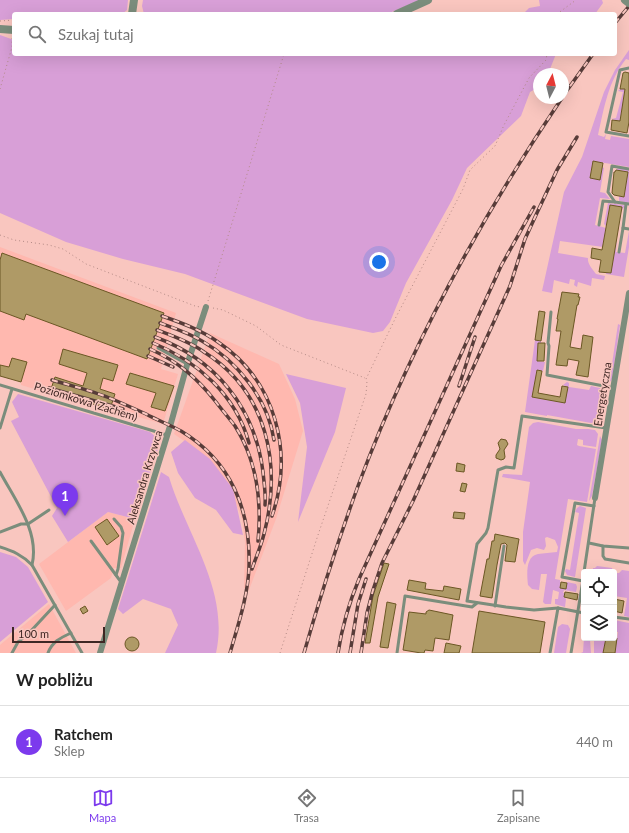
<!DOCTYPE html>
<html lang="pl">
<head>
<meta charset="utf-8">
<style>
	body { margin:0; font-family:Lato,sans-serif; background:#f6f6f6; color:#222 }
	.controls { position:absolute; right:12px; bottom:12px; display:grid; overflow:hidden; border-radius:4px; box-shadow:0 4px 16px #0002 }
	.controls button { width:36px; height:36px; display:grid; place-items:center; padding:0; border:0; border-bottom:1px solid #e0e0e0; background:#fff; color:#222; font:20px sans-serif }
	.compass { position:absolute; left:533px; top:68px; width:36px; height:36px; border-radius:50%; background:#fff; box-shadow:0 4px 16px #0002; rotate:7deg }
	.scale { position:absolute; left:12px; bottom:10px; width:93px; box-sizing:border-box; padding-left:4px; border:2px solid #3f2724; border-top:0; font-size:11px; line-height:14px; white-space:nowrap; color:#3f2724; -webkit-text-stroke:3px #f9c6bf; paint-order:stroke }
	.you { position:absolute; left:379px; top:262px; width:14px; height:14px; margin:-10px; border:3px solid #fff; border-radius:50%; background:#1a73e8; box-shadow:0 0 0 6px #1a73e833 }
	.badge { display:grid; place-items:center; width:26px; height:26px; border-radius:50%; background:#7c3aed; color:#fff; font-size:13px; font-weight:700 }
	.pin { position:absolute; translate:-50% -33px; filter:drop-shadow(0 1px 2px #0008) }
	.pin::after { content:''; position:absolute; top:21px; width:14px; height:12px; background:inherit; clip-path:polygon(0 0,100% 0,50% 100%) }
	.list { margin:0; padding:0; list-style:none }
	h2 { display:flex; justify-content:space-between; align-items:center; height:52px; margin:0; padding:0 16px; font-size:17px }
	h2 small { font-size:13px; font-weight:400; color:#767676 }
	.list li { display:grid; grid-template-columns:26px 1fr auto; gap:12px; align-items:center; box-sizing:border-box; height:72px; padding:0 16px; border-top:1px solid #e0e0e0 }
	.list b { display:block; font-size:15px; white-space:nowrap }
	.list p { margin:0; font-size:13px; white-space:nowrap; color:#767676 }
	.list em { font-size:13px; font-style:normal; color:#767676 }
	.icon { flex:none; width:22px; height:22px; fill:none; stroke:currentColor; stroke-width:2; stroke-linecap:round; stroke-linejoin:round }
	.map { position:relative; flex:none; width:629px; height:653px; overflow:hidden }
	.search { position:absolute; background:#fff; box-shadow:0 4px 16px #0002; left:12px; right:12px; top:12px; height:44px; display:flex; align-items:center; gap:10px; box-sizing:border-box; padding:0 14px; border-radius:4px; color:#767676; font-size:15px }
	.sheet { height:124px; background:#fff }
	nav { display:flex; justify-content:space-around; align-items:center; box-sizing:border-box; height:56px; border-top:1px solid #e0e0e0; background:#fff; font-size:11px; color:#767676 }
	nav a { display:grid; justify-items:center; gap:2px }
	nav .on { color:#7c3aed }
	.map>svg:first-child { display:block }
	.built { fill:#ffb8af }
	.green { fill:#d89fd7 }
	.building { fill:#af9a66; stroke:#6b5724 }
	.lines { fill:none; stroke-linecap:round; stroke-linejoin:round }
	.path { stroke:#b38a85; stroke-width:1; stroke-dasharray:1 3; stroke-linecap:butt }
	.service { stroke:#7b8d7c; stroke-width:3 }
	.minor { stroke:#7b8d7c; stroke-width:6 }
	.tertiary { stroke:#7b8d7c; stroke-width:8 }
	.rail-casing { stroke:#583c39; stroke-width:3.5 }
	.rail { stroke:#f9c6bf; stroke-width:2; stroke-dasharray:6; stroke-linecap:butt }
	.tertiary-bridge { stroke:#7b8d7c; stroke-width:8 }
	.labels { text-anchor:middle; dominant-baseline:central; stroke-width:3; stroke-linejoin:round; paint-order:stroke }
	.street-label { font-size:11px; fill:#3f2724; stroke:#f9c6bf }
</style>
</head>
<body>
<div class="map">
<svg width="629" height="653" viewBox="0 0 629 653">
	<rect width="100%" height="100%" fill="#f9c6bf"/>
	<g class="built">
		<path d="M0 247 176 313 161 369 178 374 163 424 50 392 44 390 41 391 21 385V382L0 376Z"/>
		<path d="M210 333 279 364 295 399 303 431 276 519 249 590 244 588 245 542 242 519 231 490 196 449 174 434Z"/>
		<path d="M108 512 135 519 121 568H114L111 578 66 611 39 564Z"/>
		<path d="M49 604 76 653H0V645Z"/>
	</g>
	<g class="green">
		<path d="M0 0H128L127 10 122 14H14V19L0 20Z"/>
		<path d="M143 0H420L387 14H144L142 6Z"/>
		<path d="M539 0H602L603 3 595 14H523L529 8 540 6Z"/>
		<path d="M0 35 14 40V54H556L548 74H539V87L530 92 521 116 467 168 452 200 406 283 390 322 383 331 373 333 307 319 185 274 123 259 66 242 0 213Z"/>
		<path d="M629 50V60L626 59C608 81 604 109 598 135L604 137 606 134 605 139 610 140 611 136 629 139V167L593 161 590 178 600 180 602 167 604 168 600 192 605 193 610 199 600 198 595 225 606 228 603 247 560 241 558 253 588 258C587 264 593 270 596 274L605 276 604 280 592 278 591 286 578 282 577 287 574 285 575 280 570 279 569 284 554 280 552 293 542 291 564 192 582 157 604 92 615 70Z"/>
		<path d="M620 89H625L620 121 611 119 616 118 623 92 618 91Z"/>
		<path d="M618 168 629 170V203L619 201V196H624L628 172 616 170Z"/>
		<path d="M608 203 623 205 625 206 622 210V207L610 205 606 226 604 224Z"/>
		<path d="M629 231V247L624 277 606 274V273H611L617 238 616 252 625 253Z"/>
		<path d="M618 324 620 325 612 379 609 383 611 370 613 367 612 364Z"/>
		<path d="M535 340 541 341V343H538L537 361 545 362 543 371 537 370 532 397 564 403 568 387 563 385 567 382 569 383V387L589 390 591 386 604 389 605 394 601 420 597 422 591 423 547 415V416L525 412Z"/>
		<path d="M286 374 346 388 335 432 298 522 307 447 300 403Z"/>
		<path d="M18 394 150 432 156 437 159 446 135 519 108 512 68 542 52 516 57 508 11 421 19 417 12 402Z"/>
		<path d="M538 422 576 429H588L595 430 598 434 596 447 583 445V440L578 439 577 445 579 446 596 449 587 502 568 499 555 579 560 580V588L566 589 567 582 576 584 577 587 576 592 564 590 563 593H565L564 597 566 599 565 607 555 604V599H558L559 592 553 590 551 604H545L543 602 547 574H541L539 590 532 589 528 585C527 576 525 556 538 554 544 553 550 553 557 552L558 547 555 540 547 537 545 538 546 546 544 550 537 548 531 550 525 565 523 561V532L530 482 502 477 503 474 522 475 529 427 533 423Z"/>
		<path d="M600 436 602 440 592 496 589 501Z"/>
		<path d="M185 440 210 459 233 489 243 535 233 533 216 510 195 498 178 473 171 452Z"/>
		<path d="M161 472 169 477C186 534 230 590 216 653H165L178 625 171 609 143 599 123 614 118 609Z"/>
		<path d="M580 506 586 508 575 577 567 575 565 571 566 569 570 570 579 513 575 512 577 508Z"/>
		<path d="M0 552 16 557 28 567 48 602 0 642Z"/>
		<path d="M597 566 612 568 613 572H593V568H595Z"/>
		<path d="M622 570 629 571V617L624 616 627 598 614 596V573H619Z"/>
		<path d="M614 620 629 623V653H615L618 632H614Z"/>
		<path d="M562 624 568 625 570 629 566 653H554L558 627Z"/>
		<path d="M584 638 590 639 591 653H581L583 652Z"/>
		<path d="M594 638H606L603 653H594Z"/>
	</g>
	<g class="building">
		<path d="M625 72 629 73V122L627 133 611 130 612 120 620 121 625 89H620L623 73Z"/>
		<path d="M593 161 603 163 600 180 590 178Z"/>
		<path d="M616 170 628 172 624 197 614 195 612 193 614 172H615Z"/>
		<path d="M610 205 622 207 611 273 599 272 601 260 591 258 592 248 602 250Z"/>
		<path d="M2 253 164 313 147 359 26 314 24 320 0 311V260Z"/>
		<path d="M562 292 579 294 578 297H580L578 305H577L570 347 581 349 583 335 593 337 588 377 576 375 579 361 568 359 567 366 556 365 561 331H556L558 319H557Z"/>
		<path d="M539 311 545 312 541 341 535 340Z"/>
		<path d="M538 343H545L544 361H537Z"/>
		<path d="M63 349 118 365 113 381 103 378 100 389 115 394 110 409 50 392 55 377 83 386 87 373 59 364Z"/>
		<path d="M12 358 27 362 21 382 0 376V365L9 367Z"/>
		<path d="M537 370 542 371 538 393 560 397 562 386 568 387 565 403 532 397Z"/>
		<path d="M130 373 174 386 165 411 151 407 156 393 126 384Z"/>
		<path d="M501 439 506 440 508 444 504 450 505 457 504 459 501 460 496 458V455L500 449 498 443Z"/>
		<path d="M457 463 465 465 464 472 456 471Z"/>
		<path d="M462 483 467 484 465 492 460 491Z"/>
		<path d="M454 512 465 513 464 519 453 518Z"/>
		<path d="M107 519 119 536 107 545 95 527Z"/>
		<path d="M495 534 519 539 515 562 505 561 507 545 505 543 501 544 497 565 492 598 480 596 487 559H489L492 541H494Z"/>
		<path d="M384 563 389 564 378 597 370 643H365L373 596Z"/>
		<path d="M409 580 426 583 425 589 443 591 444 586 461 589 459 600 407 590Z"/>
		<path d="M561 582 567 583 566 589 560 588Z"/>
		<path d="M565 592 578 594 577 600 564 597Z"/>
		<path d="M614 599 624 601 622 613 614 611Z"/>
		<path d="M387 602 396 604 388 648 380 647Z"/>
		<path d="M85 606 88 611 83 614 80 609Z"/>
		<path d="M429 610 453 615 449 640 435 638 433 651 425 650 424 653H421L403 650 409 612 426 614V612Z"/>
		<path d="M479 611 545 622 540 653H472Z"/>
		<circle cx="132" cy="644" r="7"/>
		<path d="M606 638H617L615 653H603Z"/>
		<path d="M446 643 461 646 459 653H444Z"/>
	</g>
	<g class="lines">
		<g class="path">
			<path d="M557 14 576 0"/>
			<path d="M0 21 14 20"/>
			<path d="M0 89 12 47V38"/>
			<path d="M0 235 14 240 49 245 63 249 86 264 195 306 200 307"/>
			<path d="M208 301 284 54"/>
			<path d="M213 308 223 310 256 326 281 345 365 378"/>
			<path d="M280 653 318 535 366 394 367 383 366 379 395 319 463 189 470 170 495 146 504 125 529 78 546 60 547 54"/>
		</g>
		<g class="service">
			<path d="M629 68 620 70 606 132 629 136"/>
			<path d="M629 169 612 166 608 192 615 202 629 204"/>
			<path d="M626 204 623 228 629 229"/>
			<path d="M599 225 603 201 615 202"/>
			<path d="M619 252 623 228"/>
			<path d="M551 312 548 343 549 346 547 375 614 388"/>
			<path d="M158 348 187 364"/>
			<path d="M0 385 167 435"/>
			<path d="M0 428 12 389"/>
			<path d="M0 472C15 500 40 532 32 565"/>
			<path d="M114 519 121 527 123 533 118 569 116 575"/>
			<path d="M0 532 21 524H28L49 510"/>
			<path d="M91 541 121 582"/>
			<path d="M589 543 603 546 629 548"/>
			<path d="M603 546V556L605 559 629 563"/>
			<path d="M0 547C13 551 22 555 32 565L82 653"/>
			<path d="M584 572 595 498"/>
			<path d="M583 581 562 577 575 503 594 506"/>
			<path d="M495 606 504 546"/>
			<path d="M558 608 534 610 506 607 467 601 477 544 486 533 488 528 498 470 506 467 514 468 522 416 606 428"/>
			<path d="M614 617 629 619"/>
			<path d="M12 653 18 642 29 633 55 605"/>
			<path d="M48 653C52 642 60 638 71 633"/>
			<path d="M397 653 405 596 472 607 477 603"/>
			<path d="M550 653 558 608 584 613"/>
			<path d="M571 653 584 574"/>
		</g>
		<g class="minor">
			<path d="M595 498 629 293"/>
			<path d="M100 653 171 423 187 365 206 307"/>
		</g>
		<g class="tertiary">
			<path d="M132 14 134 0"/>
			<path d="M397 14 428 0"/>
			<path d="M0 29 14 30"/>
		</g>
		<g class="rail-casing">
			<g id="rail">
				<path d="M615 23 629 6"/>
				<path d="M563 96 593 54"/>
				<path d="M162 316C182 323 201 330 218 342 276 381 294 452 272 516"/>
				<path d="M160 323C174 328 189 333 202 341 237 361 268 399 274 440"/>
				<path d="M157 330C173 336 190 342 204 352 268 392 282 465 264 534 261 546 256 557 252 569"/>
				<path d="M155 337C215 359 255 407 263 472 264 483 266 494 265 505"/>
				<path d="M153 343C197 361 236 395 249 443"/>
				<path d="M150 349C179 362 197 378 216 402 222 410 229 418 235 426 257 461 262 501 258 541"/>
				<path d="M148 356 173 367"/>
				<path d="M52 380C72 386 93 391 112 399 124 404 135 409 146 414 157 420 170 425 181 431 231 461 251 510 249 567 248 596 238 625 230 653"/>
				<path d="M459 386 475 337"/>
				<path d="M49 388 123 409"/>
				<path d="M304 653C320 597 338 541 358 486 409 349 480 219 562 98"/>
				<path d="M338 653C342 627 349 603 359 579L501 266 534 207"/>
				<path d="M350 653 358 604 366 579"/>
				<path d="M361 653 367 613 373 590 382 563 413 501 510 286 525 239 536 215 557 170 577 137"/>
			</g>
		</g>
		<use href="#rail" class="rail"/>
		<path class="tertiary-bridge" d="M625 0 629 3"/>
	</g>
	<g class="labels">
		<g class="street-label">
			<text transform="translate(602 394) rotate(-81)">Energetyczna</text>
			<text transform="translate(86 401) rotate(17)">Poziomkowa (Zachem)</text>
			<text transform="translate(144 477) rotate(-73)">Aleksandra Krzywca</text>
		</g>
	</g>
</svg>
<div class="controls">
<button><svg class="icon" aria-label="locate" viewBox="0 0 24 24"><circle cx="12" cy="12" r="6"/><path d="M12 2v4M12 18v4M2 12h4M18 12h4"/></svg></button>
<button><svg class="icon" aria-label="layers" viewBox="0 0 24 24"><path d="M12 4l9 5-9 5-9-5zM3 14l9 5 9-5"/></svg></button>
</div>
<svg class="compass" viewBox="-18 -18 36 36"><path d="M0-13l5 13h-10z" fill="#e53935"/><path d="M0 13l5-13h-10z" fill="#767676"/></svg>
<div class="scale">100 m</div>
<div class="you"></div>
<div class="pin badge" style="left:65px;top:516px">1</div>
<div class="search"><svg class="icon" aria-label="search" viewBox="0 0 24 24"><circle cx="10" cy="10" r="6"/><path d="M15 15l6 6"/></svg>Szukaj tutaj</div>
</div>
<section class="sheet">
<h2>W pobliżu<small></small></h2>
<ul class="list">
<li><span class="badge">1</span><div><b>Ratchem</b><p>Sklep</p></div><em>440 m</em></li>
</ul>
</section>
<nav>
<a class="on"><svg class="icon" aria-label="map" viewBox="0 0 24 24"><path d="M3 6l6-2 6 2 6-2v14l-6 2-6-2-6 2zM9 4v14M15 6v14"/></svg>Mapa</a>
<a><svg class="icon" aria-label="directions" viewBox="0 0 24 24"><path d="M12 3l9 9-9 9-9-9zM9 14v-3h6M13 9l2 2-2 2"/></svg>Trasa</a>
<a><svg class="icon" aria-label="saved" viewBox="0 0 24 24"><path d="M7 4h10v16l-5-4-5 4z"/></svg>Zapisane</a>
</nav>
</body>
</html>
